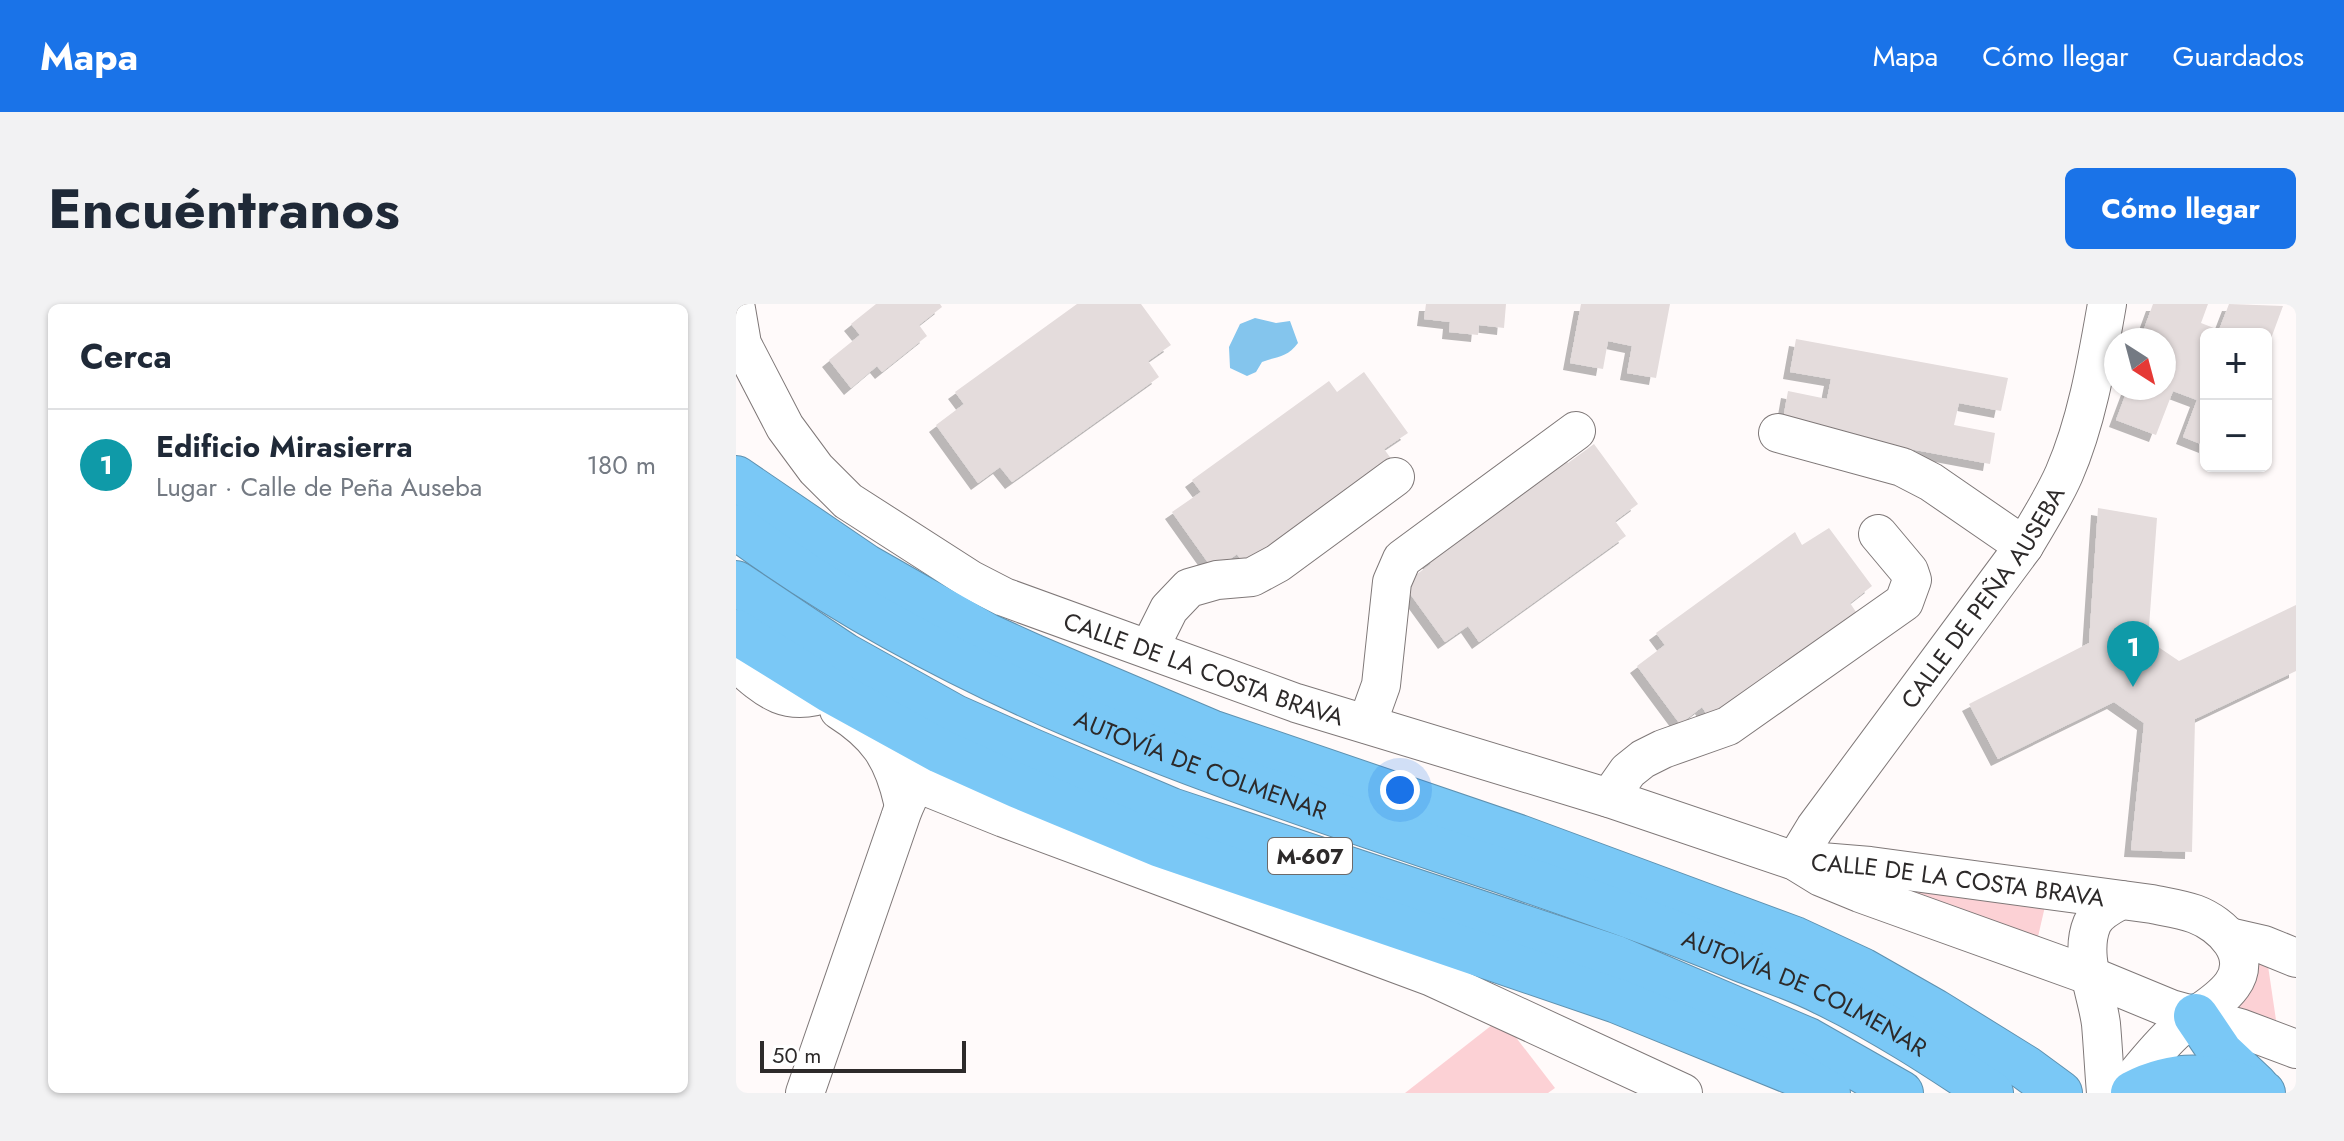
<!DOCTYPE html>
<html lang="es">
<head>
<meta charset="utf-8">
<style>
	body { margin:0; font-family:Jost,sans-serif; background:#f2f2f3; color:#1f2937 }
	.controls { position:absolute; right:24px; top:24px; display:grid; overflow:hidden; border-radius:12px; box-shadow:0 2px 6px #0004 }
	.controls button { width:72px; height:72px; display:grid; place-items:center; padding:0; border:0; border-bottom:2px solid #e0e1e3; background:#fff; color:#1f2937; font:40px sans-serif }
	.compass { position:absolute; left:1368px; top:24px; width:72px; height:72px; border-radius:50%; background:#fff; box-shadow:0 2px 6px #0004; rotate:144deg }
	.scale { position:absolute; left:24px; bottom:20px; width:206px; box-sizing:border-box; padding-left:8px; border:4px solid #2d2a2a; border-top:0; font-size:22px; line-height:28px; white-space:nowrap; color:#2d2a2a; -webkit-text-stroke:6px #fff; paint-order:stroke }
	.you { position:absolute; left:664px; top:486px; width:28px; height:28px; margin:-20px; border:6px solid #fff; border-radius:50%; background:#1a73e8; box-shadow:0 0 0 12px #1a73e833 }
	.badge { display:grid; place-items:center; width:52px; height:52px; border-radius:50%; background:#1a73e8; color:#fff; font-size:26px; font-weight:700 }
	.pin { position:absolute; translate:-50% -66px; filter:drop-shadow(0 2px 4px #0008) }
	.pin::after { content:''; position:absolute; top:42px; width:28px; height:24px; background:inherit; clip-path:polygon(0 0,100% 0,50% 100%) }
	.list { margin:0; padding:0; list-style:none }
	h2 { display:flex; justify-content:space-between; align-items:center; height:104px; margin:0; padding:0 32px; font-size:34px }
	h2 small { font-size:26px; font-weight:400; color:#747a83 }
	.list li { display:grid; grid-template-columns:52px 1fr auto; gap:24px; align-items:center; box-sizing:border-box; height:112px; padding:0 32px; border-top:2px solid #e0e1e3 }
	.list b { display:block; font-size:30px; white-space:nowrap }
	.list p { margin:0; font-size:26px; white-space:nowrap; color:#747a83 }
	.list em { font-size:26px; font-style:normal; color:#747a83 }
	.map { position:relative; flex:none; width:1560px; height:789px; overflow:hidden; border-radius:12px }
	header { display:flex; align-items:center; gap:48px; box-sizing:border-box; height:112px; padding:0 40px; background:#1a73e8; color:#fff }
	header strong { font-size:38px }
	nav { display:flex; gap:44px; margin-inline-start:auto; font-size:28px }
	.intro { display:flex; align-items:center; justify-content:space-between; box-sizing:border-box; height:192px; padding:0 48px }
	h1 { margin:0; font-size:56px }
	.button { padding:20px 36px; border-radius:12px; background:#1a73e8; color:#fff; font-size:28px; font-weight:700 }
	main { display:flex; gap:48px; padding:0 48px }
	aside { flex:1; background:#fff; border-radius:12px; box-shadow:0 2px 6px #0004 }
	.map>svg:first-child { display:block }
	.green { fill:#fcd1d5 }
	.water { fill:#84c5ed }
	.building { fill:#e4dcdc; filter:url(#shadow) }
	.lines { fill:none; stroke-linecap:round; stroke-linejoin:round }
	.minor-casing { stroke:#7f7878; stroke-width:40 }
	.highway-casing { stroke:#5f91af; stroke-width:46 }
	.minor { stroke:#fff; stroke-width:38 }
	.highway { stroke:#7ac8f6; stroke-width:44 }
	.labels { text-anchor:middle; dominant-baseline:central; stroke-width:6; stroke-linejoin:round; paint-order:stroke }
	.shield { fill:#fff; stroke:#6c6a6a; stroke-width:2 }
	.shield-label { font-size:22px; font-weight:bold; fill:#2d2a2a }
	.street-label { font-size:24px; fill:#2d2a2a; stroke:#fff }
</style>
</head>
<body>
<header>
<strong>Mapa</strong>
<nav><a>Mapa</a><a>Cómo llegar</a><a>Guardados</a></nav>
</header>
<div class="intro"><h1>Encuéntranos</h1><a class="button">Cómo llegar</a></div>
<main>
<aside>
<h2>Cerca<small></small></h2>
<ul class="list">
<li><span class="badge" style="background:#0f9aa8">1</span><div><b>Edificio Mirasierra</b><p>Lugar · Calle de Peña Auseba</p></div><em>180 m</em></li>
</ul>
</aside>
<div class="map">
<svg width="1560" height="789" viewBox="0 0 1560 789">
	<defs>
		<filter id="shadow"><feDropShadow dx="-7" dy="7" stdDeviation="0" flood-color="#0004"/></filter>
	</defs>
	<rect width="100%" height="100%" fill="#fffafa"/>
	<g class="green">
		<path d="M1126 573 1310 598 1301 637Z"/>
		<path d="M1516 650 1531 655 1540 716 1498 706C1515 689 1515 673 1516 650Z"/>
		<path d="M765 714 819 784 812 789H669Z"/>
	</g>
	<path class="water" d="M519 14 540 19 554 17 562 39C551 54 541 52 526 58L520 68 511 72 494 64 493 43 504 20Z"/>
	<g class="building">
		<path d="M140 0H204L206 3 183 21 191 32 146 68 141 62 115 84 93 56 124 31 115 20Z"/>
		<path d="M341 0H405L435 41 412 57 423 73 276 178 264 163 242 179 200 121 228 100 219 88Z"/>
		<path d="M690 0H770L768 24 743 21 742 31 713 28 714 18 688 15Z"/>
		<path d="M845 0H934L920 74 891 69 896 42 872 37 867 65 834 59Z"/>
		<path d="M1417 0H1472L1465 19 1483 26 1493 0 1547 2 1530 48V30H1470V142L1447 133 1461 96 1437 87 1420 131 1380 116 1392 84H1428V36H1413L1405 33Z"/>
		<path d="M1060 35 1272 74 1265 107 1223 99 1218 121 1259 129 1254 160 1046 121 1052 87 1091 95 1095 75 1054 68Z"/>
		<path d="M628 68 672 129 648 145 659 160 512 266 501 250 478 267 436 208 465 188 456 176 593 77 601 88Z"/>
		<path d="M858 140 902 200 879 217 890 232 743 338 732 322 709 338 667 280 695 260 686 247 824 148 832 159Z"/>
		<path d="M1362 204 1421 214 1412 336 1443 357 1560 301V367L1459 415 1456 548 1395 546 1408 419 1378 398 1262 455 1233 400 1353 339Z"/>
		<path d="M1093 224 1136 282 1114 299 1124 314 977 420 966 403 944 420 901 362 929 341 920 329 1059 228 1066 241Z"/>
	</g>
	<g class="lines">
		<g class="minor-casing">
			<g id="minor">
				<path id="s1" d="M0 5 6 40 49 123 80 165 112 197 235 276 268 293 560 399 873 494 1059 557 1085 573 1124 589 1355 672 1435 705 1504 724 1560 745"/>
				<path d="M1042 129 1166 163 1195 178 1288 242"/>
				<path d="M413 345 433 305 453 284 481 276 516 273 542 259 659 173"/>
				<path d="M0 358C32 387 52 405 95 387"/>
				<path d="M103 406C141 430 157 453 167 498"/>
				<path d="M631 420 645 381 656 278 666 255 840 127"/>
				<path d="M181 479 268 514 696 673 947 789"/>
				<path d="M873 494 892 467 907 455 927 445 992 422 1168 298 1176 276 1173 267 1142 230"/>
				<path id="s2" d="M1059 557 1079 524 1288 242C1302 218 1317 195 1328 170 1351 117 1361 57 1371 0"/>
				<path id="s3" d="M1073 557 1134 562 1416 600C1430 603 1445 605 1459 610 1486 620 1518 651 1496 681 1483 699 1461 709 1443 724 1421 743 1404 767 1385 789"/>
				<path d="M1493 633 1528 641 1560 654"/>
				<path d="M69 789 164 514C170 495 180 478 191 460"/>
				<path d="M1370 789C1368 766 1367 743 1365 720 1361 689 1343 651 1356 620 1361 608 1374 602 1385 596"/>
			</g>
		</g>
		<g class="highway-casing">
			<g id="highway">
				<path d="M0 174 129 262 252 332 296 352 475 428 783 533 1059 635 1126 666 1198 707 1290 764 1324 789"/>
				<path id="s4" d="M0 223C230 393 495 475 763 566 844 594 925 622 1004 655 1032 666 1061 675 1088 689 1146 717 1201 753 1255 789"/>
				<path d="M0 279 108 351 219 413 296 447 435 506 880 654 1072 736 1165 789"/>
				<path d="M0 328 95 387 204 447 282 482 424 541 881 697 1058 769 1092 789"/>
				<path d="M1460 712 1485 749 1520 782"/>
				<path d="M1397 789C1444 765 1480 772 1527 789"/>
			</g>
		</g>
		<use href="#minor" class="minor"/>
		<use href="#highway" class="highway"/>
	</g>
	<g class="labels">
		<rect class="shield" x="532" y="534" width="84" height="36" rx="6"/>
		<g class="shield-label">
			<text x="574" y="552">M-607</text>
		</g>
		<g class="street-label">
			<text stroke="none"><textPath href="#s2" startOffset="324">CALLE DE PEÑA AUSEBA</textPath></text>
			<text stroke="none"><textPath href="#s1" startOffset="622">CALLE DE LA COSTA BRAVA</textPath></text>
			<text stroke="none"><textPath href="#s4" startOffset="524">AUTOVÍA DE COLMENAR</textPath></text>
			<text stroke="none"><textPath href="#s3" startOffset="150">CALLE DE LA COSTA BRAVA</textPath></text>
			<text stroke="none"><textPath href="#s4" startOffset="1170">AUTOVÍA DE COLMENAR</textPath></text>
		</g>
	</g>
</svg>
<div class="controls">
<button>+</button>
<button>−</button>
</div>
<svg class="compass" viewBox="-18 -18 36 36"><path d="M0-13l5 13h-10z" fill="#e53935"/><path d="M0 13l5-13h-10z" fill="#747a83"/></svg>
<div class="scale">50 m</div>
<div class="you"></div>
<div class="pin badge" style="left:1397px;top:383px;background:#0f9aa8">1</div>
</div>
</main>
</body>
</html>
